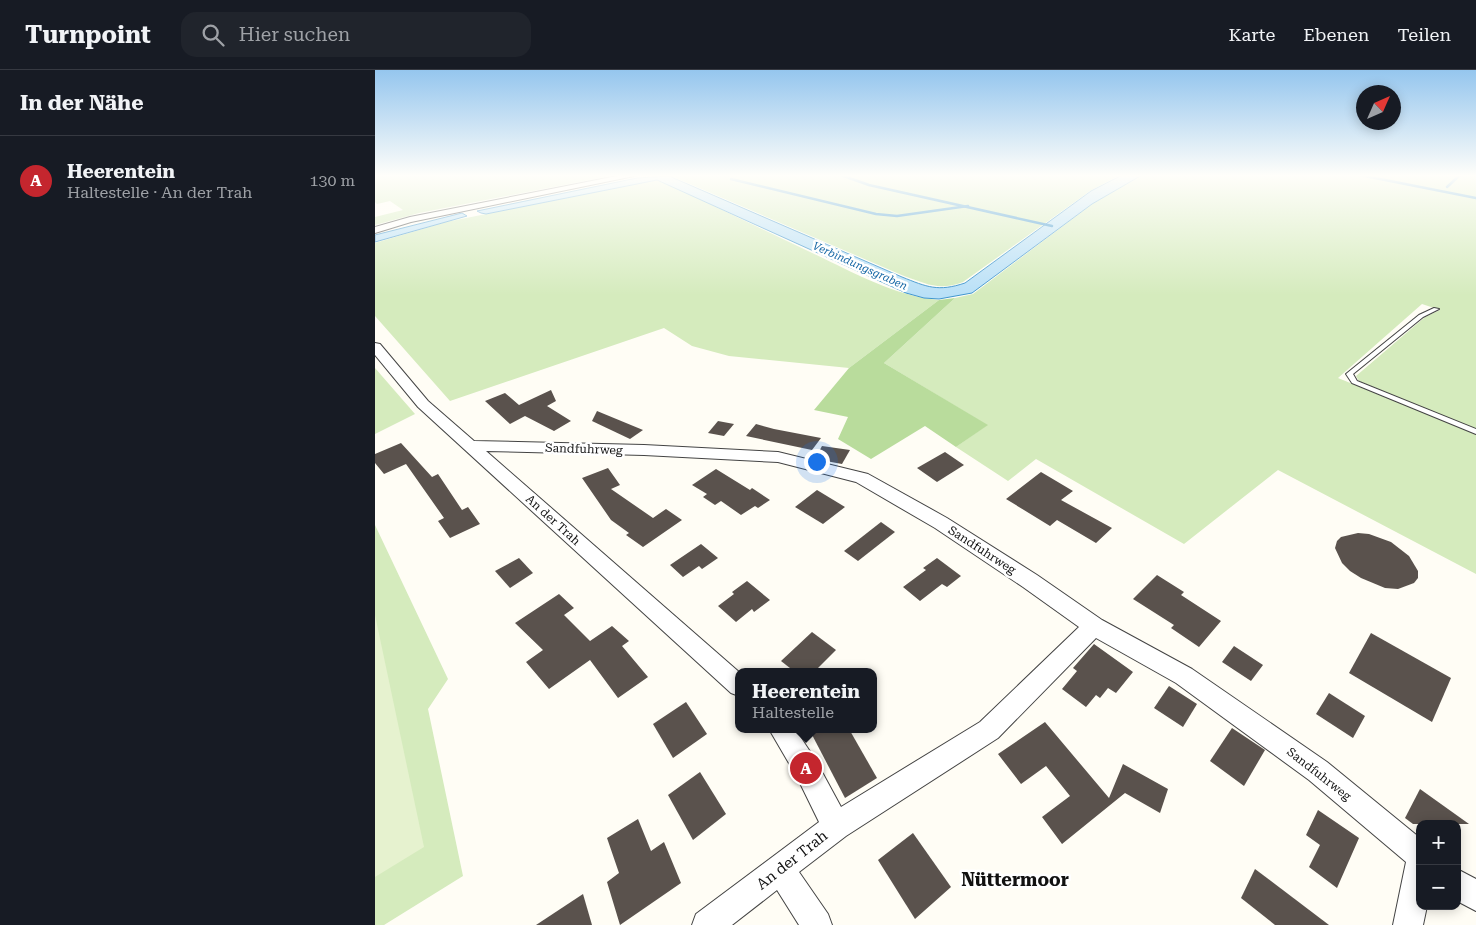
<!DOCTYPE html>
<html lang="de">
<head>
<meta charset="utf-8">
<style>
	body { margin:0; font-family:"Roboto Serif",serif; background:#20242c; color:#f1f3f6 }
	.controls { position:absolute; right:15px; bottom:15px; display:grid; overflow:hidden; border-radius:10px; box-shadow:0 2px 12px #0003 }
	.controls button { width:45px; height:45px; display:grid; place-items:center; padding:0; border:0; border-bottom:1px solid #363941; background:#171b24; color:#f1f3f6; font:25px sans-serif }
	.compass { position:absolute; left:981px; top:15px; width:45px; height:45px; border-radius:50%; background:#171b24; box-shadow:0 2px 12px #0003; rotate:45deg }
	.you { position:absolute; left:441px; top:391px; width:18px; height:18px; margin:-12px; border:4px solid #fff; border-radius:50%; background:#1a73e8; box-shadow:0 0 0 8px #1a73e833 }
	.badge { display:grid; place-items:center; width:32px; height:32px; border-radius:50%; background:#c4262e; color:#fff; font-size:16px; font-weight:700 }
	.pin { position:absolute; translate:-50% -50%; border:2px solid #fff; box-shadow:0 1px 5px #0006 }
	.popup { position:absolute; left:360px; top:598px; width:142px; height:65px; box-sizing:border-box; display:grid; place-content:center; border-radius:10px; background:#171b24; filter:drop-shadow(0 1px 4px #0005); font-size:16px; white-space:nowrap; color:#9ea1a6 }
	.popup b { font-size:19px; color:#f1f3f6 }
	.popup::after { content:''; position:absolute; left:50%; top:100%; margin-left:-10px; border:10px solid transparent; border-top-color:#171b24 }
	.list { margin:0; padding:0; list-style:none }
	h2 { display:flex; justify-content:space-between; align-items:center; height:65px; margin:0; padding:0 20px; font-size:21px }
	h2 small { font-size:16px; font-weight:400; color:#9ea1a6 }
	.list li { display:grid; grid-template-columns:32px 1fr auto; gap:15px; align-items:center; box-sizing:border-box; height:90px; padding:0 20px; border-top:1px solid #363941 }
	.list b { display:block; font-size:19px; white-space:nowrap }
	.list p { margin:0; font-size:16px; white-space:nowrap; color:#9ea1a6 }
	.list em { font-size:16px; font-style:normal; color:#9ea1a6 }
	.icon { flex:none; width:28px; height:28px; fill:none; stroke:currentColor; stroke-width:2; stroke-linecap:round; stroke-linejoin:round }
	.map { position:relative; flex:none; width:1101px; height:855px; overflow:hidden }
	header { display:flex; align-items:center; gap:30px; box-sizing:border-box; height:70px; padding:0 25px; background:#171b24; border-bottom:1px solid #363941 }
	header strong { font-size:24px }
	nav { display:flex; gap:28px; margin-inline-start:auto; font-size:18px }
	.search { width:350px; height:45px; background:#20242c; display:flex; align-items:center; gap:12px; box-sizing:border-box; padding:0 18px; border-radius:15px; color:#9ea1a6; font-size:19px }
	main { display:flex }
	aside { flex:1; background:#171b24 }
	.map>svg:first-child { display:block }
	.green { fill:#d5ebbd }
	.forest { fill:#b9dc9c }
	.pitch { fill:#e6f2cf }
	.water { fill:#b9e0f7; stroke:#3f96cf }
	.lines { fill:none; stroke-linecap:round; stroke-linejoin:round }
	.stream { stroke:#3f96cf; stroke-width:2.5 }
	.building { fill:#5a524d }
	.service-casing { stroke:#444; stroke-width:2 }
	.minor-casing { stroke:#444; stroke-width:2 }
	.service { fill:#fff; fill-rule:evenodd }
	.minor { fill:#fff; fill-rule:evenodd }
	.labels { text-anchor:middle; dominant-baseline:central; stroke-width:5; stroke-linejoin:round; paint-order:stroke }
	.far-water-label { font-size:11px; font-style:italic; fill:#1768a6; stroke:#fff }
	.street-label { font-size:12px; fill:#111; stroke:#fff }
	.near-street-label { font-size:15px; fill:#111; stroke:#fff }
	.near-quarter-label { font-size:18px; font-weight:bold; fill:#111; stroke:#fff }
</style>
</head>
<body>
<header>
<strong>Turnpoint</strong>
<div class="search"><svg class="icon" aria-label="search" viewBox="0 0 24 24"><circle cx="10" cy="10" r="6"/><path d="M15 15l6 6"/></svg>Hier suchen</div>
<nav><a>Karte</a><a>Ebenen</a><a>Teilen</a></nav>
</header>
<main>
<aside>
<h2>In der Nähe<small></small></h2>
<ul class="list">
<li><span class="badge">A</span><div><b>Heerentein</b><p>Haltestelle · An der Trah</p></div><em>130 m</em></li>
</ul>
</aside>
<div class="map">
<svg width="1101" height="855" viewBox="0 0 1101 855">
	<rect width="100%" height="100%" fill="#fffdf5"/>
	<g class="green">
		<path d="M0 105H240L44 143 0 155V147L28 140 15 131 2 134 0 132Z"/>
		<path d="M294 105H745L715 121 588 212C564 221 552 214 529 206Z"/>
		<path d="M767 105H1101V359L984 311 981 306 1050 247 1065 240 1047 234 963 308 1101 364V504L903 400 809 474 661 389 633 411 581 377 612 355 509 293 580 228 598 224 717 134Z"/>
		<path d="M281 110 289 112C337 135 385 158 433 181 474 200 518 226 564 230L474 298 354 286 317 276 289 258 75 331 0 246V173L71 152Z"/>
		<path d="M0 298 40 344 0 364Z"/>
		<path d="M0 455 73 609 53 639 88 806 9 855H0Z"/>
	</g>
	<path class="forest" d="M580 228 509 293 613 355 581 377 550 356 496 389 463 369 473 347 439 340 474 298 564 230Z"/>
	<path class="pitch" d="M0 545 49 777 0 807Z"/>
	<g class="water">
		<path d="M747 105H767L717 134 597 223 564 229 549 228 531 223 282 110 111 144 106 143 102 141 262 108 294 106 527 207C552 217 563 222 590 213L716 121Z"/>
		<path d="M87 143 92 146 0 172V165Z"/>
	</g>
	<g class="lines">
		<g class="stream">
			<path d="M466 105 494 115 677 156"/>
			<path d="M985 105 1101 128"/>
			<path d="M356 109 501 144 522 146 593 136"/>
			<path d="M1072 117 1085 105"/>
		</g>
	</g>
	<g class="building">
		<path d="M176 320 181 331 172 336 196 351 179 361 150 346 135 354 110 331 130 323 144 335Z"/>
		<path d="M222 341 268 360 255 369 217 351Z"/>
		<path d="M343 351 359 354 349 366 333 363Z"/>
		<path d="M381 354 399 359 446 368 437 380 371 366Z"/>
		<path d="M26 373 57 407 63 404 87 440 93 437 105 454 75 468 63 451 69 448 31 394 9 404 0 393V384Z"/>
		<path d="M447 376 475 380 467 394 440 389Z"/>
		<path d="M570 382 589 395 562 412 542 398Z"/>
		<path d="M233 398 245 415 236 419 278 448 291 439 307 450 268 477 251 465 254 463 236 450 207 408Z"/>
		<path d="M341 399 375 420 377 418 395 430 383 438 380 436 366 445 346 431 340 435 328 427 332 424 317 415Z"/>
		<path d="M666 402 698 421 686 430 737 458 721 473 682 450 675 456 631 429Z"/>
		<path d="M442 420 470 437 448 454 420 437Z"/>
		<path d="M506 452 520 462 483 491 469 481Z"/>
		<path d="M983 463 994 464 1016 472 1034 486 1043 501V508L1039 513 1023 519 1010 518 986 508 975 501 967 493 960 478 962 471 966 467Z"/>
		<path d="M326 474 343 488 327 499 324 496 308 507 295 495Z"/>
		<path d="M144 488 158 503 135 518 120 501Z"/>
		<path d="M562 488 586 506 572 517 567 514 545 531 528 517 551 500 548 498Z"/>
		<path d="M782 505 809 522 806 525 846 551 824 577 796 558 799 555 758 529Z"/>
		<path d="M372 511 395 530 379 542 377 539 361 552 343 536 359 524 357 522Z"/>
		<path d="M184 524 199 538 189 545 215 571 237 556 254 571 247 576 273 607 243 628 215 590 174 619 151 592 168 580 140 553Z"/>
		<path d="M437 562 461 580 439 602H420L406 591Z"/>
		<path d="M996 563 1076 608 1057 652 974 603Z"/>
		<path d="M719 574 758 602 741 623 733 618 725 628 721 625 711 637 687 619 702 601 698 598Z"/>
		<path d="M859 576 888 595 876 611 847 592Z"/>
		<path d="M794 616 822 634 808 657 779 638Z"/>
		<path d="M954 623 990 646 978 668 941 644Z"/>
		<path d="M311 632 332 664 298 688 278 654Z"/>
		<path d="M670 652 734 728 748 694 793 719 785 743 750 723 687 774 667 747 695 726 671 696 646 714 623 684Z"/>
		<path d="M857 658 890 680 869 716 835 691Z"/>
		<path d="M434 659H474L502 708 470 728Z"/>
		<path d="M325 702 351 744 318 770 293 725Z"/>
		<path d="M1045 719 1094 754H1038L1030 748Z"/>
		<path d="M943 740 984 768 962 818 934 797 945 775 931 765Z"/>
		<path d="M263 749 276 781 289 772 306 813 245 855 232 812 244 803 232 768Z"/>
		<path d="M538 763 576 817 540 849 503 790Z"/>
		<path d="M880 799 954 855H900L866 828Z"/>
		<path d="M208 824 217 855H161Z"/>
	</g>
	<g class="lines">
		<g class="service-casing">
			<path id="service" d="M1059 238 1064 239 1048 247 978 304 982 311 1101 359V364L977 313 971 304 1044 245Z"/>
		</g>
		<g class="minor-casing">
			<g id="minor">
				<path d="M247 105H264L36 152 0 163V157L35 147Z"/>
				<path d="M0 273 5 274 53 331 99 371 269 375 403 382 493 404 572 448 662 505 727 550 817 599 952 692 1045 768V836H1052L1048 855H1018L1031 792 934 710 801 613 721 568 623 668 471 766 424 802 453 844 457 855H424L402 820 357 855H317L321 844 444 752 422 707 394 659H420L440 689 466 737 605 652 704 557 648 517 560 458 481 412 403 392 269 385 111 381 364 602V626L356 623 43 337 0 285Z"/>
				<path d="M1082 799 1101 809V841L1082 831Z"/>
			</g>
		</g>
		<use href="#service" class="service"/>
		<use href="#minor" class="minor"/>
	</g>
	<linearGradient id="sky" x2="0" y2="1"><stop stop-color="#95c6ee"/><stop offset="0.47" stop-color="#fffefa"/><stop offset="1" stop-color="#fffefa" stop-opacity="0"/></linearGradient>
	<rect width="1101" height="225" fill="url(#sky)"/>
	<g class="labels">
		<g class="far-water-label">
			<text transform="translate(485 196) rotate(24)">Verbindungsgraben</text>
		</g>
		<g class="street-label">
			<text transform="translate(209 379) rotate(2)">Sandfuhrweg</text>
			<text transform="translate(178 450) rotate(42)">An der Trah</text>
			<text transform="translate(607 480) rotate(33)">Sandfuhrweg</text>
			<text transform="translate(944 704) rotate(38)">Sandfuhrweg</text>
		</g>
		<g class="near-street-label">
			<text transform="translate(417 790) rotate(-38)">An der Trah</text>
		</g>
		<g class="near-quarter-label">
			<text x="640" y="809">Nüttermoor</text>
		</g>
	</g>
</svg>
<div class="controls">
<button>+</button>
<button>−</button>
</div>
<svg class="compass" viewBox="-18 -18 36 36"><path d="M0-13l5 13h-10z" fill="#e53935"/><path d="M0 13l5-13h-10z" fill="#9ea1a6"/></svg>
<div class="you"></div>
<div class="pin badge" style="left:431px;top:698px">A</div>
<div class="popup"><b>Heerentein</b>Haltestelle</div>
</div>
</main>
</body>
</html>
